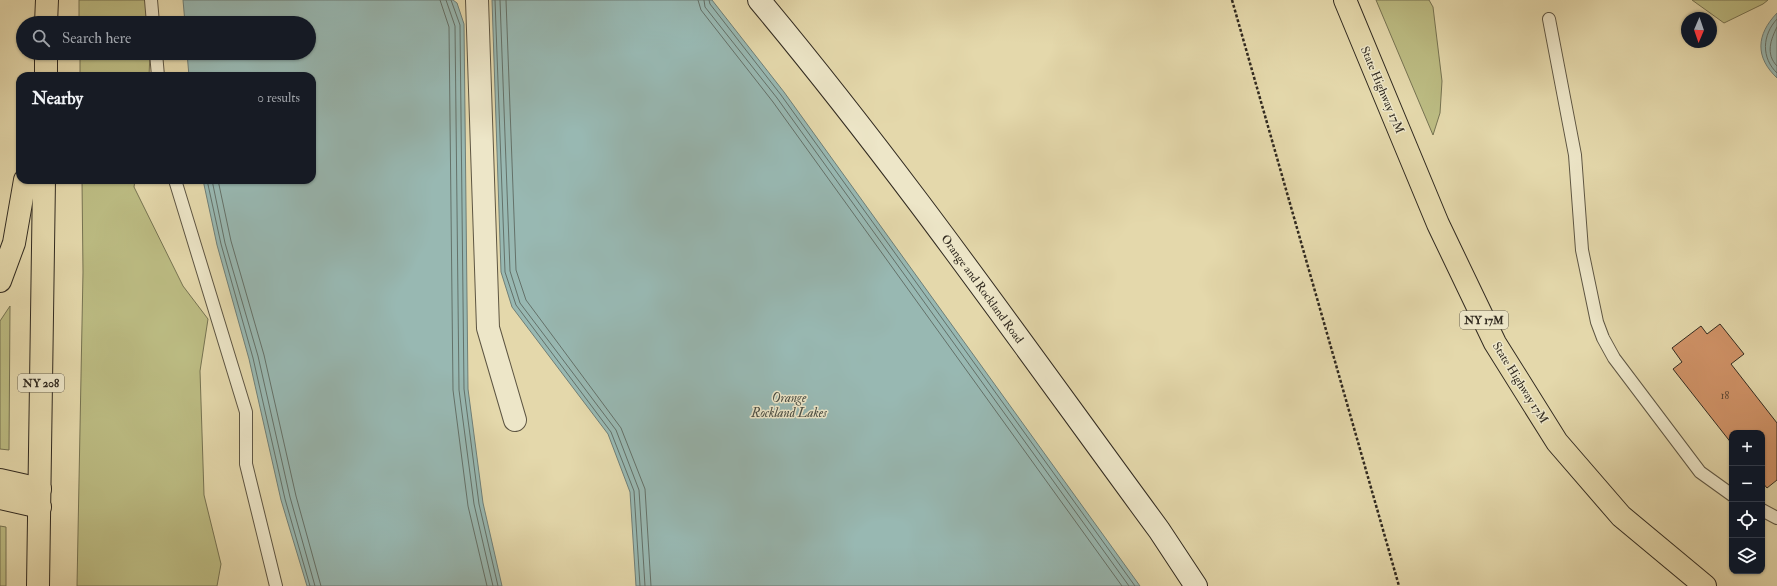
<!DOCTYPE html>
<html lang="en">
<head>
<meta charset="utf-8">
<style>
	body { margin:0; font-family:"IM FELL Double Pica",serif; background:#242831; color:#f1f3f6 }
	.controls { position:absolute; right:12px; bottom:12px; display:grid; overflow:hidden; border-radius:8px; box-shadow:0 1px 3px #0004 }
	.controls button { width:36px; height:36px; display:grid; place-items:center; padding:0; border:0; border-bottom:1px solid #363941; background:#171b24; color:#f1f3f6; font:20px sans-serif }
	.compass { position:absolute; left:1681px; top:12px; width:36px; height:36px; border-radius:50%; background:#171b24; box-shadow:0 1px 3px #0004; rotate:182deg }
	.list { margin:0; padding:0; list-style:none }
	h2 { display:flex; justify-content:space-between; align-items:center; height:52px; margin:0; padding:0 16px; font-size:17px }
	h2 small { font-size:13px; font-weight:400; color:#9ea1a6 }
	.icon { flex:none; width:22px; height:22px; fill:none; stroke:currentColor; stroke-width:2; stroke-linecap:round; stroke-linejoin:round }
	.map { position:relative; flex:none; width:1777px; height:586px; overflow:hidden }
	.search { position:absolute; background:#171b24; box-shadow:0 1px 3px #0004; left:16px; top:16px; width:300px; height:44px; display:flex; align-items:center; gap:10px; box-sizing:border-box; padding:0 14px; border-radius:22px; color:#9ea1a6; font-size:15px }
	.panel { position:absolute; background:#171b24; box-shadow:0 1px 3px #0004; left:16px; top:72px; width:300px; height:112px; border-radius:12px }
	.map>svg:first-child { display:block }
	.green { fill:#bcbc83; stroke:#767352 }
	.water { fill:#98b8b2; stroke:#6f7f78 }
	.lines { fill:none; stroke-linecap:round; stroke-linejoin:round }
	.shore { stroke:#647169; stroke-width:1 }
	.building { fill:#d19368; stroke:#312a20 }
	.lane-casing { stroke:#5e5643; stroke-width:14 }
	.street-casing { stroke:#5e5643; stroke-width:24 }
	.secondary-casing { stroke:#312a20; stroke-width:24 }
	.primary-casing { stroke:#312a20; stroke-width:24 }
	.highway-casing { stroke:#312a20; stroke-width:24 }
	.path { stroke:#312a20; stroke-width:2.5; stroke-dasharray:3 2; stroke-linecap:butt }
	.lane { stroke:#ede6c8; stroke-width:12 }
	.street { stroke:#ede6c8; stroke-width:22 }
	.secondary { stroke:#ede6c8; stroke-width:22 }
	.primary { stroke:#e4d8ab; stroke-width:22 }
	.highway { stroke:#e4d8ab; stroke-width:22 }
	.labels { text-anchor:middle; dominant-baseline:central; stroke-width:3; stroke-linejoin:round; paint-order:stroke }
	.number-label { font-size:10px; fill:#594432 }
	.shield { fill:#ede6c8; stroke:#696252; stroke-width:1 }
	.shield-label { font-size:11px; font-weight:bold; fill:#312a20 }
	.street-label { font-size:12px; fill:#312a20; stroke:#ede6c8 }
	.water-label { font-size:13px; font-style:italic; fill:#4b4e44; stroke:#ede6c8 }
</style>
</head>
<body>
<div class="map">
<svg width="1777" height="586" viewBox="0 0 1777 586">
	<rect width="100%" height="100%" fill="#e4d8ab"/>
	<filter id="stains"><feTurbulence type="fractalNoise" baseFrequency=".005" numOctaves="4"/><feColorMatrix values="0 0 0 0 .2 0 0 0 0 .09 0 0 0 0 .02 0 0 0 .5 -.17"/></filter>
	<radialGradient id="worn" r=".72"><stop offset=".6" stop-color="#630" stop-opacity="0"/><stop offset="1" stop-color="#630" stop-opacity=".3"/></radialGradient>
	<g class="green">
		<path d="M79 0H146L147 23H79Z"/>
		<path d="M1376 0H1429L1433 7 1442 81 1440 113 1433 135Z"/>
		<path d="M1692 0H1768L1763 4 1724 23Z"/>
		<path d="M80 53H150L149 76H80Z"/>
		<path d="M82 180H135L134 187 183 286 208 319 200 371 204 495 221 564 217 586H77L83 272Z"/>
		<path d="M10 306 9 450 0 449V321Z"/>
		<path d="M0 526 6 527V586H0Z"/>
	</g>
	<g class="water">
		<path d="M183 0H453L457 3 464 24 468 389 483 503 502 586H307L281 500 249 359 217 245 203 180H312V76H189L187 53H309V23H185Z"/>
		<path d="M492 0H712L784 92 1140 586H636L630 492 608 434 512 307 501 272Z"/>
		<path d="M1777 13V78C1755 57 1756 35 1777 13Z"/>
	</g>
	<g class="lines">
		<g class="shore">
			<path d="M440 0 449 27 453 390 468 506 487 586"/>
			<path d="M446 0 455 26 459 390 474 504 493 586"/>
			<path d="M451 0 460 25 464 389 479 504 498 586"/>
			<path d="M495 0 505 272 516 305 611 432 634 491 640 586"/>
			<path d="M500 0 510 271 520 303 616 430 639 490 645 586"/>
			<path d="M506 0 516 270 526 300 621 428 645 489 651 586"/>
			<path d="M698 0 701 10 773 102 1122 586"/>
			<path d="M704 0 705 7 777 98 1129 586"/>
			<path d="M709 0 710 4 781 95 1135 586"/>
			<path d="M1777 19C1762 35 1761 58 1777 73"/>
			<path d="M1777 27C1771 39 1765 54 1777 66"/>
			<path d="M207 180 221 244 253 358 285 499 310 586"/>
			<path d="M212 180 225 243 258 356 290 497 315 586"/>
			<path d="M218 180 231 241 264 355 296 496 321 586"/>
		</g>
	</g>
	<path class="building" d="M1720 324 1744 354 1731 364 1777 423V480L1767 488 1762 482V433H1732V444L1673 369 1682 362 1672 348 1701 326 1707 334Z"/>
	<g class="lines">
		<g class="lane-casing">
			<g id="lane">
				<path d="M151 0 153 23"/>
				<path d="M1549 19 1575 155 1582 250 1597 322 1603 338 1614 358 1700 472 1732 495"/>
				<path d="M156 53 158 76"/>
				<path d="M175 180 246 412V464L276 586"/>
				<path d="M1762 510 1777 518"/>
			</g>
		</g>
		<g class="street-casing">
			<path id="street" d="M477 0 488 328 515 420"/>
		</g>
		<g class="secondary-casing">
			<path id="secondary" d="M759 0C901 170 1028 352 1159 530L1196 586"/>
		</g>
		<g class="primary-casing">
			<g id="primary">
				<path d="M1345 0 1438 224 1495 343 1557 442 1621 516 1705 586"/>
				<path d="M46 23 47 0"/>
				<path d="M46 76V53"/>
				<path d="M38 586 44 180"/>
			</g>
		</g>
		<g class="highway-casing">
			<g id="highway">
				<path d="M0 281 14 243 25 180"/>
				<path d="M0 480 40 489"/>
				<path d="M0 498 40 507"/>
			</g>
		</g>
		<path class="path" d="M1232 0 1399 586"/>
		<use href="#lane" class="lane"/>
		<use href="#street" class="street"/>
		<use href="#secondary" class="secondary"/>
		<use href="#primary" class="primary"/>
		<use href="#highway" class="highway"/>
	</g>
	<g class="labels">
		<g class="number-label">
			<text x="1725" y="396">18</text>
		</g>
		<g class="shield">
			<rect x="1460" y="311" width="48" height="18" rx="3"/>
			<rect x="18" y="374" width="46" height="18" rx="3"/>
		</g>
		<g class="shield-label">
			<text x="1484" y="320">NY 17M</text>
			<text x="41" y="383">NY 208</text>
		</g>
		<g class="street-label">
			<text transform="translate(1382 90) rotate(67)">State Highway 17M</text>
			<text transform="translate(982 289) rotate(54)">Orange and Rockland Road</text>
			<text transform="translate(1520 383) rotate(58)">State Highway 17M</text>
		</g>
		<g class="water-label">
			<text x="789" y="398">Orange<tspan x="789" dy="15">Rockland Lakes</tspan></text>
		</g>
	</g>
	<rect width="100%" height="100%" filter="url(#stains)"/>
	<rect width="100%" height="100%" fill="url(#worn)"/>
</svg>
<div class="controls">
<button>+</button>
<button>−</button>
<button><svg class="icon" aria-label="locate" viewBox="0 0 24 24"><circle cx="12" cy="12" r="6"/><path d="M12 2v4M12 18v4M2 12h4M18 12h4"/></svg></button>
<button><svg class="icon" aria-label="layers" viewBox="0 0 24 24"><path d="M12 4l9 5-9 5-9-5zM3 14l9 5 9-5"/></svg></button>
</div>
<svg class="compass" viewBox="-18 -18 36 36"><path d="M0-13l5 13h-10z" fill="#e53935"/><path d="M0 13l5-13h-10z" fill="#9ea1a6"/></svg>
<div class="search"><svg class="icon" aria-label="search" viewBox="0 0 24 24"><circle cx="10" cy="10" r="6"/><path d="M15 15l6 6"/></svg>Search here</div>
<section class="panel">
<h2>Nearby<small>0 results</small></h2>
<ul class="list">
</ul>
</section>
</div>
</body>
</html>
